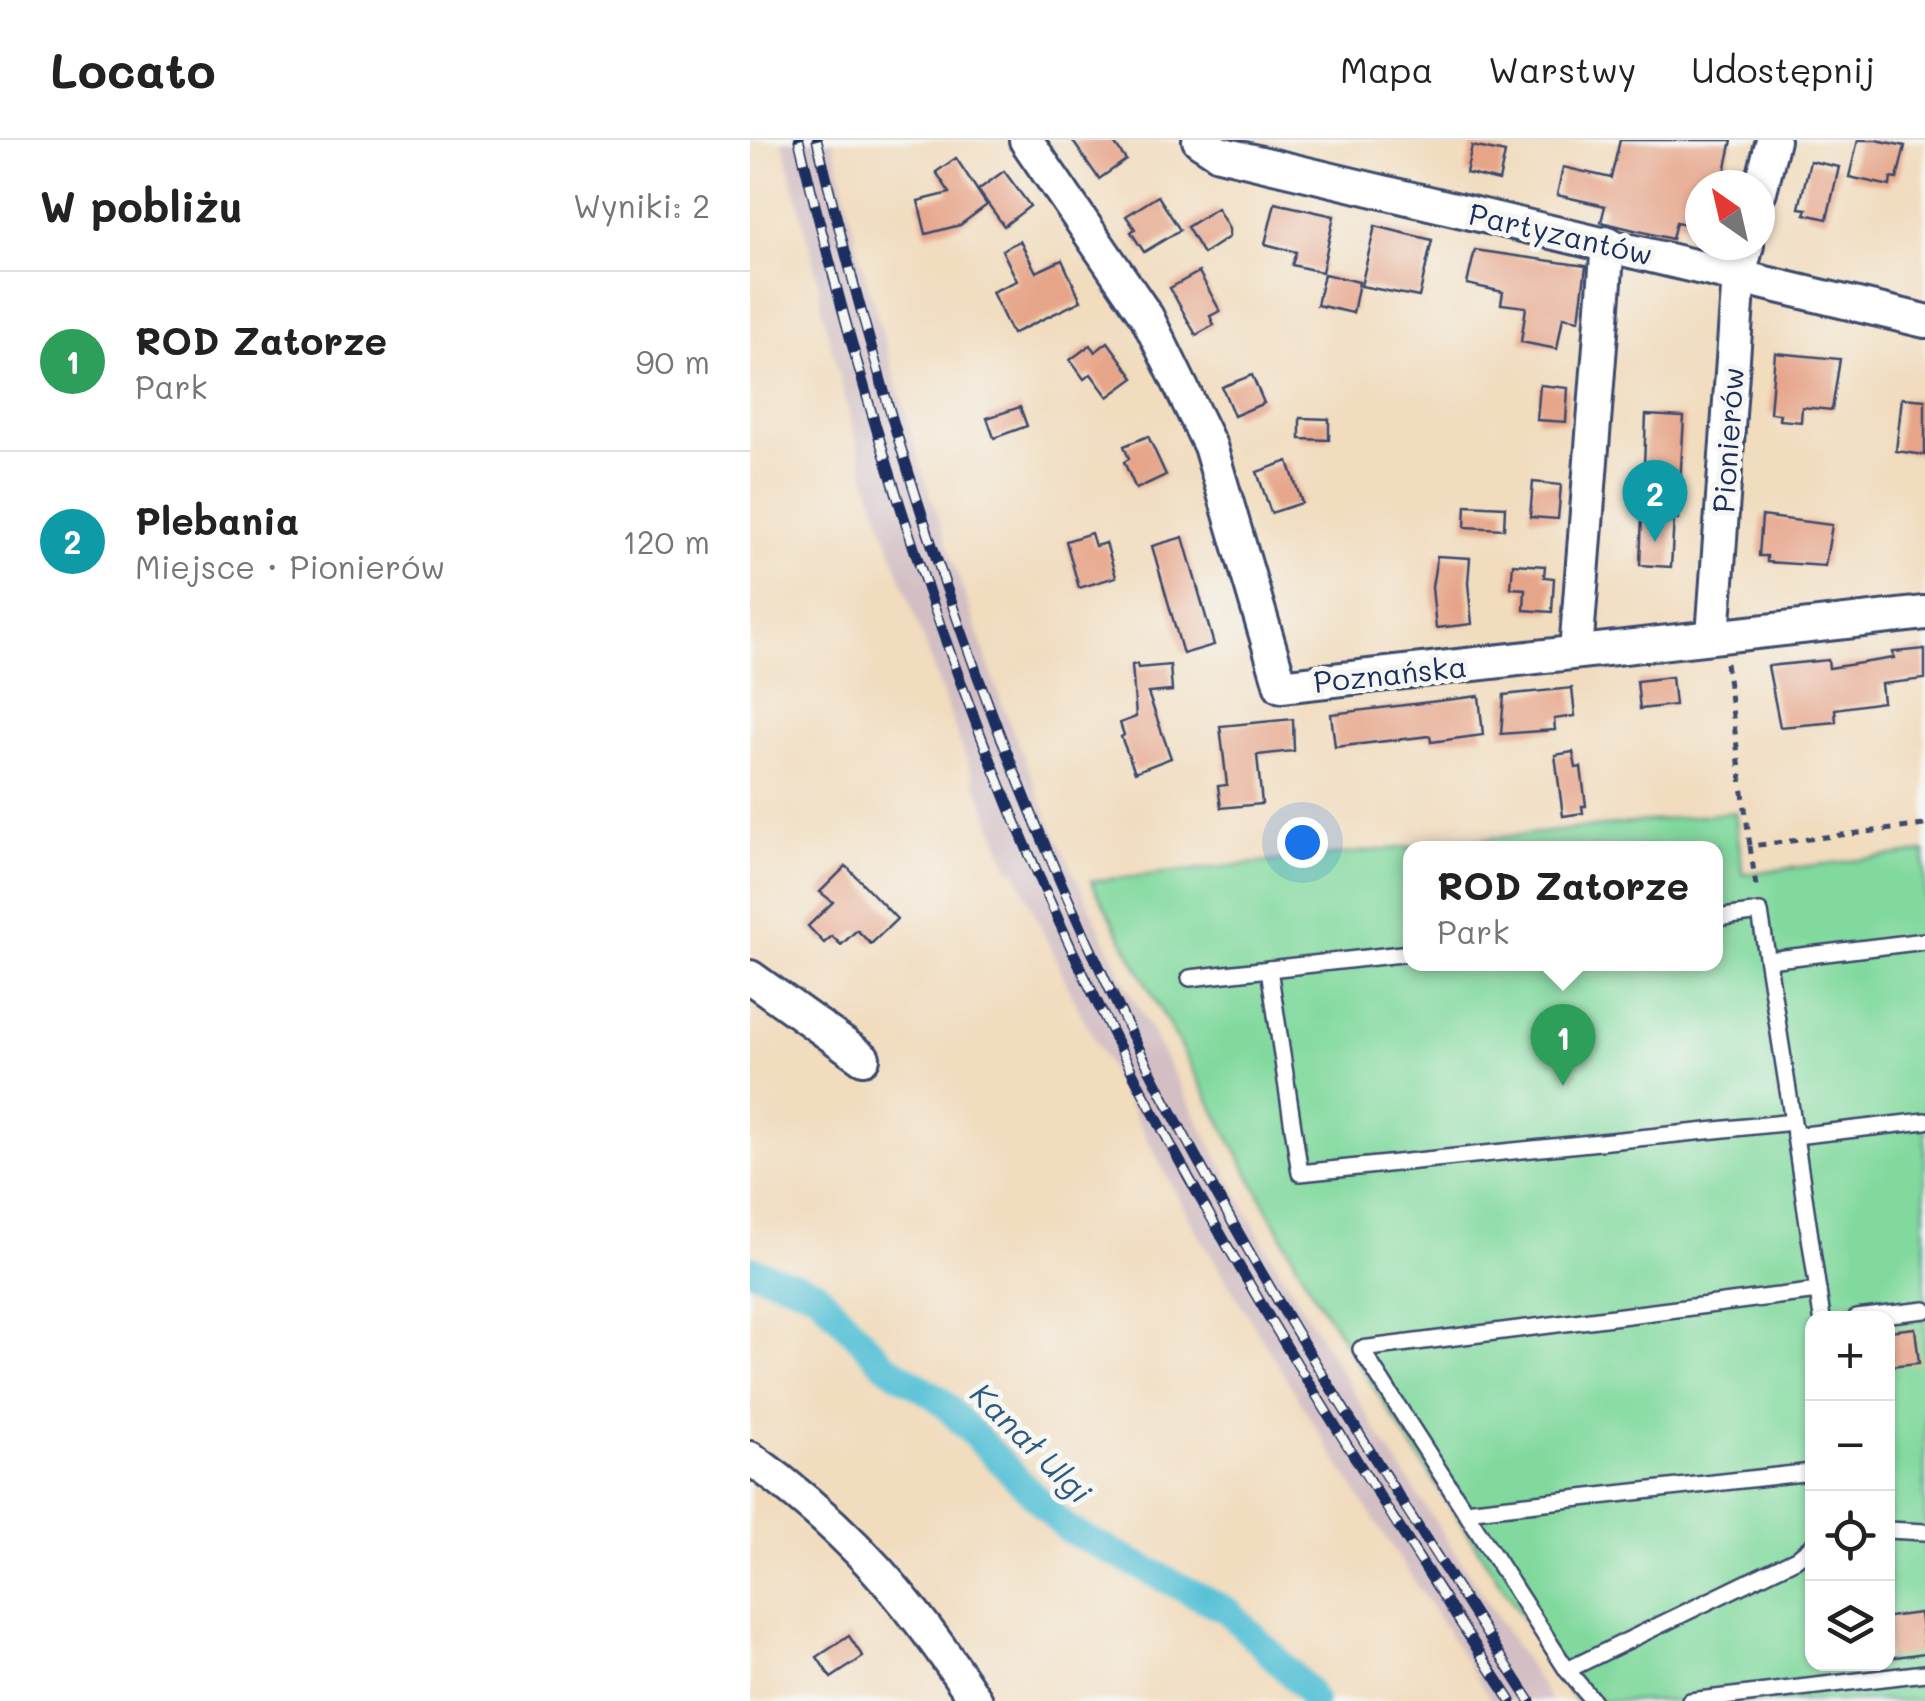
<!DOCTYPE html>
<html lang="pl">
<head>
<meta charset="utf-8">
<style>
	body { margin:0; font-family:Mali,sans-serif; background:#f2f2f2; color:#222 }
	.controls { position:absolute; right:30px; bottom:30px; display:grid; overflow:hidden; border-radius:20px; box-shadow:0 2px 8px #0004 }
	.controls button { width:90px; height:90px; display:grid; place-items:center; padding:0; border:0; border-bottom:2px solid #e0e0e0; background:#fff; color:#222; font:50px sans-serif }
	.compass { position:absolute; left:935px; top:30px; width:90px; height:90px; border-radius:50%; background:#fff; box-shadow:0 2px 8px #0004; rotate:326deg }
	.you { position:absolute; left:552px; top:702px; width:35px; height:35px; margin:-25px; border:8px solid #fff; border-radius:50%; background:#1a73e8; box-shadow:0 0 0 15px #1a73e833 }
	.badge { display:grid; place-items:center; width:65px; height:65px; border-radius:50%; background:#c8321e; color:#fff; font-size:32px; font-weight:700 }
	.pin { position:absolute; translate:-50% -82px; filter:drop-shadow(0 2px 5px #0008) }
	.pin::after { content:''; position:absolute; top:52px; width:35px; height:30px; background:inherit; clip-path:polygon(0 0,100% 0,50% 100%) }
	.popup { position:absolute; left:653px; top:701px; width:320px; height:130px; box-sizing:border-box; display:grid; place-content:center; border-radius:20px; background:#fff; filter:drop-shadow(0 2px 8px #0005); font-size:32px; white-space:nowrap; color:#767676 }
	.popup b { font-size:38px; color:#222 }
	.popup::after { content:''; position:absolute; left:50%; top:100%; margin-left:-20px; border:20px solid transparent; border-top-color:#fff }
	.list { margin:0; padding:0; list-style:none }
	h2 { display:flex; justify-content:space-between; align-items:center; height:130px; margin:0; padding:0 40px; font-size:42px }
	h2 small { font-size:32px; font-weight:400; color:#767676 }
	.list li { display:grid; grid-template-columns:65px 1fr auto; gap:30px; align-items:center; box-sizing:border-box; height:180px; padding:0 40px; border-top:2px solid #e0e0e0 }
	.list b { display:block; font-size:38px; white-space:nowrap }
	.list p { margin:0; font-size:32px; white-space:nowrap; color:#767676 }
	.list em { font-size:32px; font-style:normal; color:#767676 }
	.icon { flex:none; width:55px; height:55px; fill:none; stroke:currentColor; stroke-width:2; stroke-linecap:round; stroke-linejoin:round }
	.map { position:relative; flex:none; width:1175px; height:1561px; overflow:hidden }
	header { display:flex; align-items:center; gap:60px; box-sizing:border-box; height:140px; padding:0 50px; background:#fff; border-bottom:2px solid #e0e0e0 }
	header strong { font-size:48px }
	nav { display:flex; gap:55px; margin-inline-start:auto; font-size:35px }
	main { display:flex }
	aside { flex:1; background:#fff }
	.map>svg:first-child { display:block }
	.industrial { fill:#d2bec3 }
	.green { fill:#81d99e; stroke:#4e847e; stroke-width:2.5; fill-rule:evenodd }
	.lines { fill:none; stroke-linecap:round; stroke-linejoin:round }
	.canal { stroke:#5ac2d7; stroke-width:28 }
	.building { fill:#e6a589 }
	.lane-casing { stroke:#3b496c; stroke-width:20 }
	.street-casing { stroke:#3b496c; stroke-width:38 }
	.path { stroke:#3b496c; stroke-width:5; stroke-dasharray:8 8; stroke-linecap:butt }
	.lane { stroke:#fff; stroke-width:15 }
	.street { stroke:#fff; stroke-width:32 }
	.rail-casing { stroke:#1b2f5e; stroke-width:11 }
	.rail { stroke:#f6f6f2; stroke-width:8; stroke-dasharray:22; stroke-linecap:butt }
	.labels { text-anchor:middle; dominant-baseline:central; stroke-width:10; stroke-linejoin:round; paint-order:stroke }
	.street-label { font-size:30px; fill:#1b2f5e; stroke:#f6f6f2 }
	.water-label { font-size:32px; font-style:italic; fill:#2e5b82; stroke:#f6f6f2 }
</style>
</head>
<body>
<header>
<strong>Locato</strong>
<nav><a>Mapa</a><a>Warstwy</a><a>Udostępnij</a></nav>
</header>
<main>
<aside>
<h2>W pobliżu<small>Wyniki: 2</small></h2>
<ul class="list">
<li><span class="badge" style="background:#2e9e5b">1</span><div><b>ROD Zatorze</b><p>Park</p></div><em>90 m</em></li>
<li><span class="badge" style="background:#0f9aa8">2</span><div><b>Plebania</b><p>Miejsce · Pionierów</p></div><em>120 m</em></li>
</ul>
</aside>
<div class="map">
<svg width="1175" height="1561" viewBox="0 0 1175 1561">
	<rect width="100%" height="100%" fill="#f6f6f2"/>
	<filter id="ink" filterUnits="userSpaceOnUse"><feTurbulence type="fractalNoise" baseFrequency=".01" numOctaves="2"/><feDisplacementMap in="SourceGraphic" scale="20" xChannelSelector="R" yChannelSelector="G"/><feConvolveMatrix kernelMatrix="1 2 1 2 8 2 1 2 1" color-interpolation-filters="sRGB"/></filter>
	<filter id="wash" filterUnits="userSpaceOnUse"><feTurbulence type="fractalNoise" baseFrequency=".0048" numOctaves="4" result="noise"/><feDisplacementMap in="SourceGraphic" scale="40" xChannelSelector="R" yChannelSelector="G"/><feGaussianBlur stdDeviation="2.25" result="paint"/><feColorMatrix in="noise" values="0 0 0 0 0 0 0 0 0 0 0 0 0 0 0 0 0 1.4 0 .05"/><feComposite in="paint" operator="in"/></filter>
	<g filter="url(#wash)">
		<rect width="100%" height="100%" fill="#f1dcbe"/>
		<path class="industrial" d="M32 0H83L110 117 172 330 251 561 300 682 378 848 513 1102 631 1298 801 1561H742L589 1325 443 1085 329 870 264 728 260 730 210 603 116 338 72 171 67 135Z"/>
		<path class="green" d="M985 672 993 734 1175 712V1561H826L562 1151 341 741ZM660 708H966V824H660ZM1062 1178H1138V1524H1062Z"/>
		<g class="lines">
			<path class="canal" d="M0 1129 66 1152 135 1225 189 1259 317 1389 478 1471 557 1550 563 1561"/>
		</g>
		<g id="blocks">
			<g class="building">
				<path d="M322 0H362L376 20 349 39Z"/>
				<path d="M870 0H982L972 45H950V87L926 82 922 99 851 82 855 66 807 55 813 27 861 38Z"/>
				<path d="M1108 0H1126L1155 6 1147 39 1141 38 1140 46 1099 37Z"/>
				<path d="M722 6 755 13 749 41 716 33Z"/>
				<path d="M206 18 237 65 210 85 176 94 168 61 200 53 186 32Z"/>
				<path d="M1060 21 1089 27 1077 79 1055 74 1057 69 1049 68Z"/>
				<path d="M254 31 280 66 254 86 228 50Z"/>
				<path d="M408 56 430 90 394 112 381 92 385 89 376 76Z"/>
				<path d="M525 63 584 76 572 132 542 125 546 112 515 104Z"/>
				<path d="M467 68 479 89V97L453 114 437 87Z"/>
				<path d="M625 86 682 100 669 157 611 146Z"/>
				<path d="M270 101 286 132 312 120 331 161 262 194 242 152 267 141 252 110Z"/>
				<path d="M725 110 836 126 829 180 813 177 807 209 771 202 776 167 751 164 753 152 717 144Z"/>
				<path d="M449 132 470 171 460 176 464 185 446 195 420 148Z"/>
				<path d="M574 134 609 142 603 173 567 165Z"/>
				<path d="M358 202 384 238 358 257 341 234 334 239 320 220 340 205 345 212Z"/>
				<path d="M1025 213 1090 219 1082 270 1052 267 1051 282 1029 280 1030 274 1020 273Z"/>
				<path d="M502 235 514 263 484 276 472 247Z"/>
				<path d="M790 245 818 248 816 282 787 280Z"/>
				<path d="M1152 258 1175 260V315L1146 311Z"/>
				<path d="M270 267 277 286 244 298 237 278Z"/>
				<path d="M896 275 934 277 928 379H924L921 427 890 425Z"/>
				<path d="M550 278 579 279V300L550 299Z"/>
				<path d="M398 296 416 335 386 349 374 322 379 319 374 306Z"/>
				<path d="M538 321 552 363 521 373 507 332Z"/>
				<path d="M783 342 811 345 808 379 780 377Z"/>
				<path d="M716 365 755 367 754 389 715 387Z"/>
				<path d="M1012 376 1082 385 1075 426 1017 422V416H1009Z"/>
				<path d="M341 393 345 406 356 403 366 437 329 448 316 401Z"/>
				<path d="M433 397 464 505 433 514 402 406Z"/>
				<path d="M687 416 720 418 718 443 722 484 686 488 682 447Z"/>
				<path d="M763 424 795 426 794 437 804 438 802 472 774 470 775 449 761 448Z"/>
				<path d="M1175 509V539L1131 544 1133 562 1085 569 1086 582 1030 587 1018 526 1078 520 1079 528 1144 518 1143 512Z"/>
				<path d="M387 524 388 528 420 525 422 551 398 553 421 618 385 632 371 597 374 595 370 583 386 577 382 525Z"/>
				<path d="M922 537 925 565 890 569 887 541Z"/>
				<path d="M822 548 825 576 804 579 805 590 751 594 754 555Z"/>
				<path d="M729 556 733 595 681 602 680 596 585 607 581 574Z"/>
				<path d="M543 579 544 611 507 615 512 664 471 668 468 646 477 645 470 586Z"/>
				<path d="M823 612 826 628 831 627 836 666H832L833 673 813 676 805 615Z"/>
				<path d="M96 726 147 779 121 804 107 790 91 805 82 796 74 803 58 786 83 762 70 752Z"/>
				<path d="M1165 1188 1169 1223 1138 1226V1191Z"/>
				<path d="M1170 1473 1175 1513 1138 1518V1477Z"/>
				<path d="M99 1496 113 1517 81 1538 67 1517Z"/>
			</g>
		</g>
	</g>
	<g filter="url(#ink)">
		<use href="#blocks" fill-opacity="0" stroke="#3b496c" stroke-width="2.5"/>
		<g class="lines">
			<g class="lane-casing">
				<g id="lane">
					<path d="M1018 820 1175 801"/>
					<path d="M519 829 550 1033 1043 982 1010 772 966 778"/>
					<path d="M440 838 660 813"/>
					<path d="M1044 986 1045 996 1175 981"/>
					<path d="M1045 996 1072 1178"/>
					<path d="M1106 1178 1175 1170"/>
					<path d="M715 1371 1062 1332"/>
					<path d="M1138 1390 1175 1392"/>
					<path d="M1062 1406 1046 1419 817 1530 611 1209 1068 1151"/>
					<path d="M817 1530 843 1561"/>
					<path d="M940 1561 1175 1533"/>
				</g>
			</g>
			<g class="street-casing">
				<g id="street">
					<path d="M276 0 397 177 460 306 531 546 1175 473"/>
					<path d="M449 0 469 13 1175 181"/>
					<path d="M1010 51 1023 0"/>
					<path d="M963 496 989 136 997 105"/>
					<path d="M826 512 858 103"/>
					<path d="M0 837 113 918"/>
					<path d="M0 1318C97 1387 162 1462 226 1561"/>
				</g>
			</g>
			<g class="path">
				<path d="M976 523 1000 706 1175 685"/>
				<path d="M1000 706 1007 753"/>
			</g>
			<use href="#lane" class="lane"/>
			<use href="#street" class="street"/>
			<g class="rail-casing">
				<g id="rail">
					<path d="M49 0C120 295 212 586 346 860 465 1104 613 1333 761 1561"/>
					<path d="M67 0C138 293 230 579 361 852 480 1100 631 1330 780 1561"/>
				</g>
			</g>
			<use href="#rail" class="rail"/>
		</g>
	</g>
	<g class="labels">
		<g class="street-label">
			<text transform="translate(811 93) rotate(13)">Partyzantów</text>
			<text transform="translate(977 300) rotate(-86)">Pionierów</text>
			<text transform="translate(640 533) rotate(-6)">Poznańska</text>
		</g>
		<g class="water-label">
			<text transform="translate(282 1302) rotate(45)">Kanał Ulgi</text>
		</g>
	</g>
</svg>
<div class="controls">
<button>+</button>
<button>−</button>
<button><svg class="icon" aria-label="locate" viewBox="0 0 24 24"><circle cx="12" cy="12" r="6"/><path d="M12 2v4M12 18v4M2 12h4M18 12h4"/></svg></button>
<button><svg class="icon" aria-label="layers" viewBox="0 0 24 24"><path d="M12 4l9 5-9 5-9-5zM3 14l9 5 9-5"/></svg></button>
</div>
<svg class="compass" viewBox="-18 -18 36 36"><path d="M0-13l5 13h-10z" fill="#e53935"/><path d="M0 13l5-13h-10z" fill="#767676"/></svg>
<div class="you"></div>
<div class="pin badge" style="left:813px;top:946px;background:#2e9e5b">1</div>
<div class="popup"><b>ROD Zatorze</b>Park</div>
<div class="pin badge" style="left:905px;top:402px;background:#0f9aa8">2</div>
</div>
</main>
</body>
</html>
